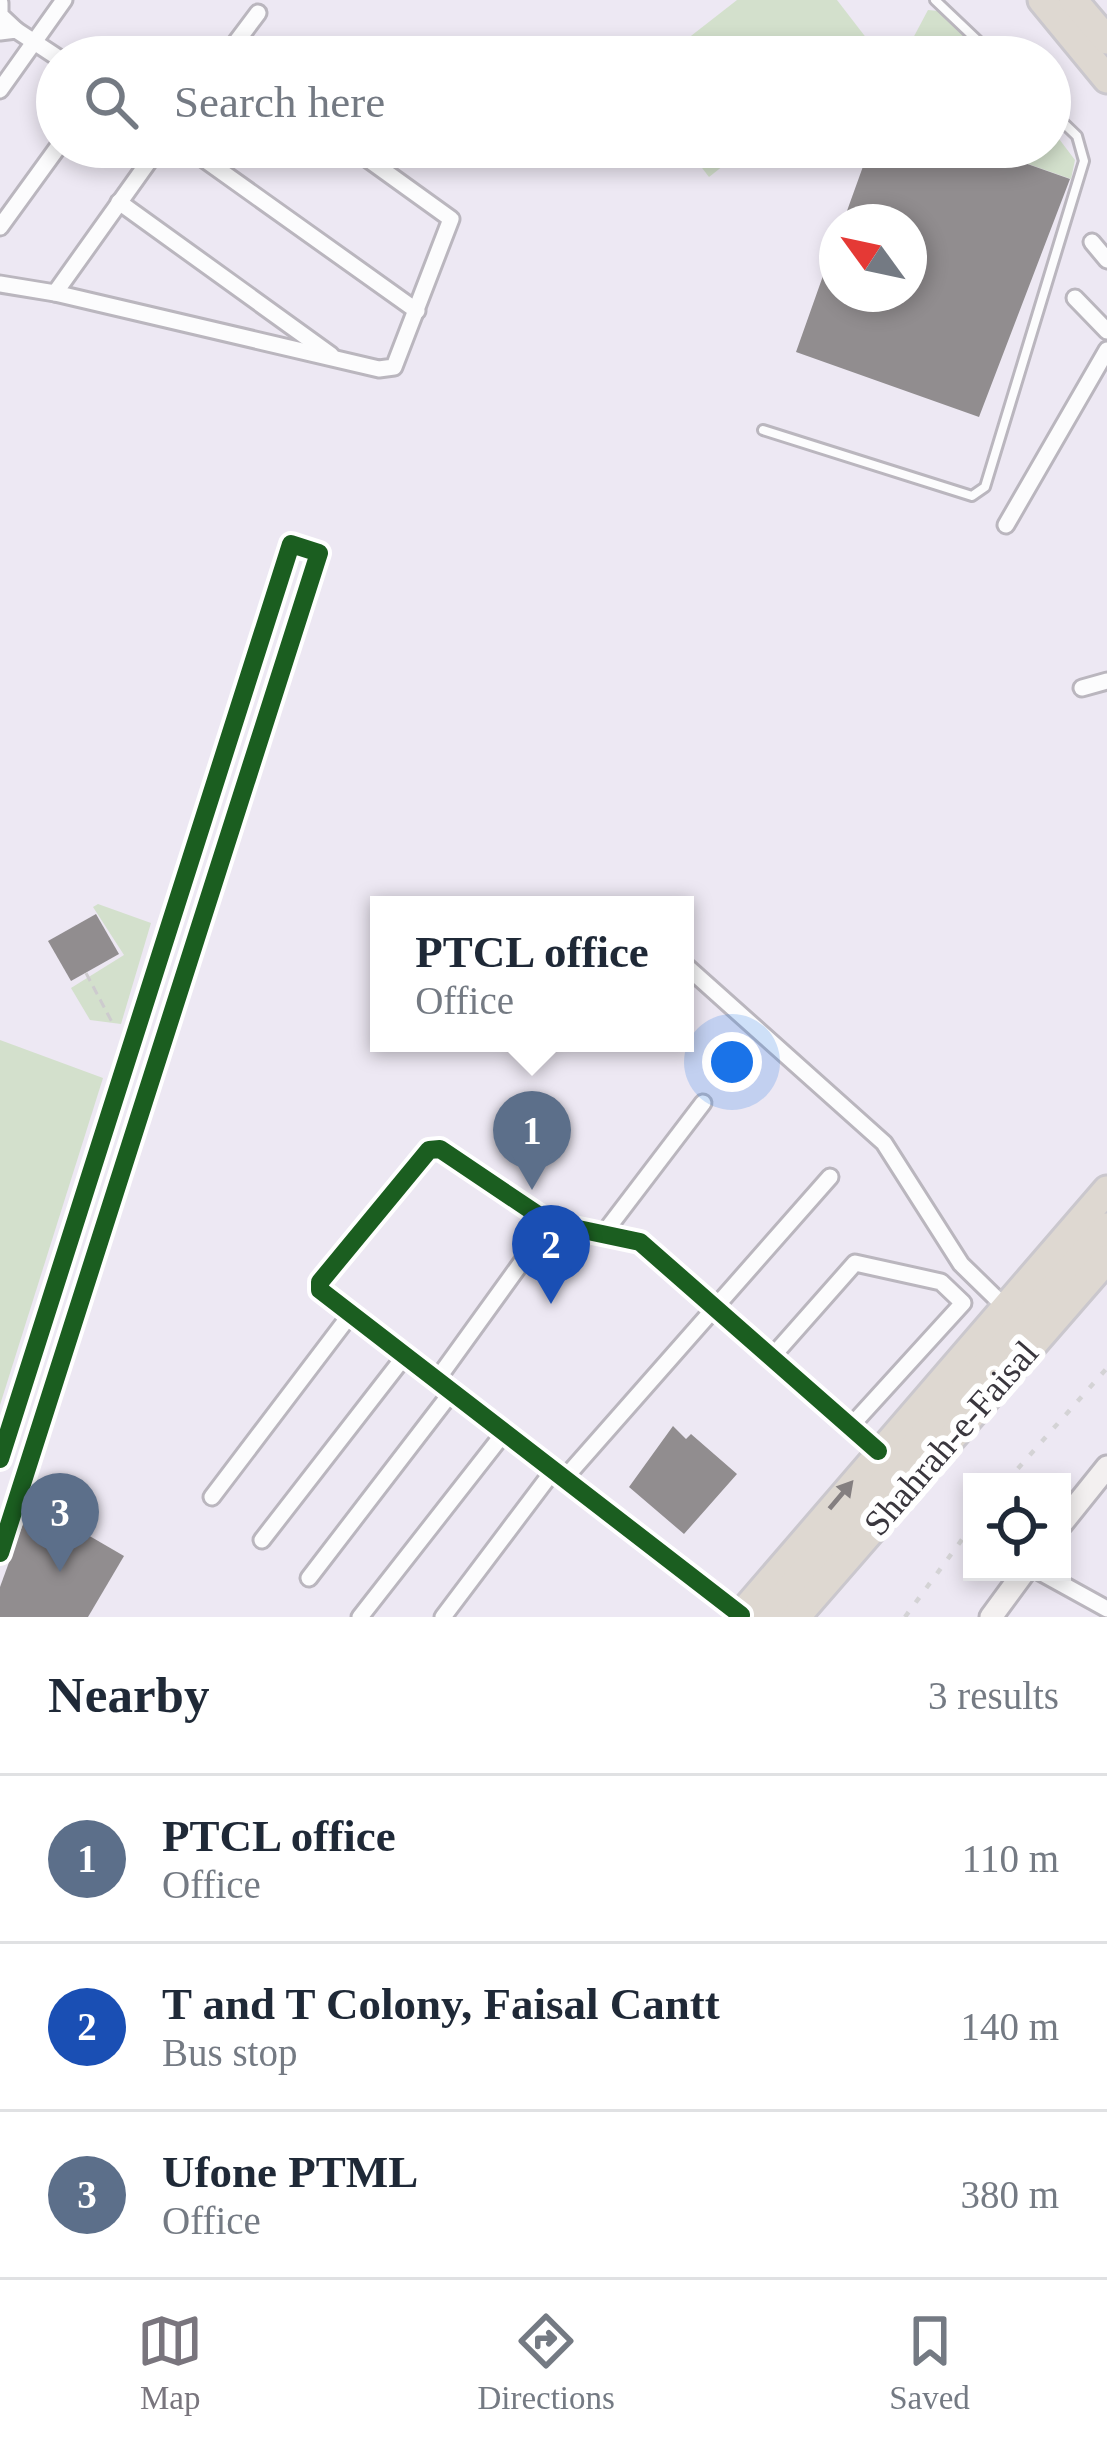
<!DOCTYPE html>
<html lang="en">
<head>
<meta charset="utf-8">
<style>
	body { margin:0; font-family:"Times New Roman",serif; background:#f2f2f3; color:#1f2937 }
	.controls { position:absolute; right:36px; bottom:36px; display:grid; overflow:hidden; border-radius:0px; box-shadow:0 6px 18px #0003 }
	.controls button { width:108px; height:108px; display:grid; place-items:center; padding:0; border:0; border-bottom:3px solid #e0e1e3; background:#fff; color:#1f2937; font:60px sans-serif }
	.compass { position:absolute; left:819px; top:204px; width:108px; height:108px; border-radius:50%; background:#fff; box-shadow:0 6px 18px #0003; rotate:303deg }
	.you { position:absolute; left:732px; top:1062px; width:42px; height:42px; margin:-30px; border:9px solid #fff; border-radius:50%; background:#1a73e8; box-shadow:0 0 0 18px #1a73e833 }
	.badge { display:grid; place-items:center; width:78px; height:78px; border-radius:50%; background:#79757d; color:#fff; font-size:39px; font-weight:700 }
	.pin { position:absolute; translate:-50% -99px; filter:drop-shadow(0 3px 6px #0008) }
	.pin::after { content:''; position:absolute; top:63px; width:42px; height:36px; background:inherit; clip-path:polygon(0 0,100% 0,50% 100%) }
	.popup { position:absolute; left:370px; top:896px; width:324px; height:156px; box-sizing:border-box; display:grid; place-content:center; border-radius:0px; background:#fff; filter:drop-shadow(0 3px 9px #0005); font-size:39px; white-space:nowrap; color:#747a83 }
	.popup b { font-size:45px; color:#1f2937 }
	.popup::after { content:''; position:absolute; left:50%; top:100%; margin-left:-24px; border:24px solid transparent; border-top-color:#fff }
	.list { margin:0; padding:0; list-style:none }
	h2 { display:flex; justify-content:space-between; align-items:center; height:156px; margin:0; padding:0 48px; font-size:51px }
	h2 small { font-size:39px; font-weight:400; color:#747a83 }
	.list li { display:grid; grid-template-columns:78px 1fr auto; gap:36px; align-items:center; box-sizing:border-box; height:168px; padding:0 48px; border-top:3px solid #e0e1e3 }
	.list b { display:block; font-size:45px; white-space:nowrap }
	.list p { margin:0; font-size:39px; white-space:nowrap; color:#747a83 }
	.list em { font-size:39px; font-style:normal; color:#747a83 }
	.icon { flex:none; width:66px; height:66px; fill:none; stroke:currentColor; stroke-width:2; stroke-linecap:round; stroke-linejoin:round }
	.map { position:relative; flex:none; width:1107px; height:1617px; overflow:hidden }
	.search { position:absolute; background:#fff; box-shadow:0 6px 18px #0003; left:36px; right:36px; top:36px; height:132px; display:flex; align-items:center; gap:30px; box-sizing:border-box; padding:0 42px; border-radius:66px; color:#747a83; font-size:45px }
	.sheet { height:660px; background:#fff }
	nav { display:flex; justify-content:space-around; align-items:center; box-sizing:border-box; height:168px; border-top:3px solid #e0e1e3; background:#fff; font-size:33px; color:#747a83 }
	nav a { display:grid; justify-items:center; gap:6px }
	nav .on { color:#79757d }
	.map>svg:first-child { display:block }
	.green { fill:#d3e0cc }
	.building { fill:#918d8f }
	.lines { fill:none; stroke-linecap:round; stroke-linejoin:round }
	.lane-casing { stroke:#bab6be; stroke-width:14 }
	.street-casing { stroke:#bab6be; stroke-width:21 }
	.secondary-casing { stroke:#bab6be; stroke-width:27 }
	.highway-casing { stroke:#cac7cd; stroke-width:33 }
	.path { stroke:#cdcbce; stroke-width:3; stroke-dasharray:9 6; stroke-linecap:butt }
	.lane { stroke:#fcfcfd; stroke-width:8 }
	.street { stroke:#fcfcfd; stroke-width:15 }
	.secondary { stroke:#f3f0f0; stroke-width:21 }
	.highway { stroke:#ded8d1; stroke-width:27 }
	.rail { stroke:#d4d3d5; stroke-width:4.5; stroke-dasharray:6 12; stroke-linecap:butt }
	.cycleway-casing { stroke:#fff; stroke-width:26 }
	.cycleway { stroke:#1b5e20; stroke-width:18 }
	.oneway { fill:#847f80 }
	.labels { text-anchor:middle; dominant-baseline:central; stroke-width:12; stroke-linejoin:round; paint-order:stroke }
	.street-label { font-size:36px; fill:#3a373e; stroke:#fff }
</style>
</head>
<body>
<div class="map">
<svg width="1107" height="1617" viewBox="0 0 1107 1617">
	<rect width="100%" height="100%" fill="#ede8f3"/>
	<g class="green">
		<path d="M737 0H837L874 48 863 57H664Z"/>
		<path d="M928 10 949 12 989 57H903Z"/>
		<path d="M1050 127 1075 160 1071 179 979 147H1050Z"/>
		<path d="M686 147H747L709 177Z"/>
		<path d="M98 904 151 923 121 1024 90 1020 71 988 124 955 93 907Z"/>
		<path d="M0 1040 103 1078 0 1405Z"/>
	</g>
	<g class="building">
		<path d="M870 147H979L1070 179 979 417 796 352 835 242 837 294H909V222H843Z"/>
		<path d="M96 914 119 954 71 981 48 941Z"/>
		<path d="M673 1426 686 1439 691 1434 737 1474 684 1534 629 1487Z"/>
		<path d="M31 1502 124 1556 88 1617H0V1587Z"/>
	</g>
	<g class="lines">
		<g class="lane-casing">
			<g id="lane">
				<path d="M935 0 995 57"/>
				<path d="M763 430 972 496 985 487 1084 161 1077 136 1050 110"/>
			</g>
		</g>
		<g class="street-casing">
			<g id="street">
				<path d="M0 3V15L16 30"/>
				<path d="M0 32 16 30 57 57"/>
				<path d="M225 57 258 13"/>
				<path d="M0 90 64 0"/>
				<path d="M187 147 417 311"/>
				<path d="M119 202 331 355"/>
				<path d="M0 227 58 147"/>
				<path d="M1092 242 1107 260"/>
				<path d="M0 284 55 293 159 147"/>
				<path d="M55 293 379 369 394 367 451 219 351 147"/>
				<path d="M1075 298 1107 331"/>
				<path d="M1006 525 1107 350"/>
				<path d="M1082 688 1107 681"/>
				<path d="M685 965 884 1143 961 1264 1005 1307"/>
				<path d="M604 1233 703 1103"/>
				<path d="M771 1358 855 1263 941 1282 963 1303 850 1427"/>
				<path d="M436 1381 550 1223"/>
				<path d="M0 1459 291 544 319 553 0 1553"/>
				<path d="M564 1479 830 1177"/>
				<path d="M212 1497 350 1315"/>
				<path d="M262 1540 404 1357"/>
				<path d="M1040 1572 1107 1609"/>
				<path d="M309 1578 451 1393"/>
				<path d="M741 1615 320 1290V1282L429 1150 440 1149 550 1223 640 1242 878 1451"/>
				<path d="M360 1617 504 1433"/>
				<path d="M443 1617 553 1471"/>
			</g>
		</g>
		<g class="secondary-casing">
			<g id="secondary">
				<path d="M1062 1523 1107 1467"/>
				<path d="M991 1617 1024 1572"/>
			</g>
		</g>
		<g class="highway-casing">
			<g id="highway">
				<path d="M1042 0 1107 79"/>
				<path d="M1073 0 1107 40"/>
				<path d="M739 1617 1107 1190"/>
				<path d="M765 1617 1107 1227"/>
				<path d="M796 1617 1107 1259"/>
			</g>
		</g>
		<path class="path" d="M86 973 113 1024"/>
		<use href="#lane" class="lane"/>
		<use href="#street" class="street"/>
		<use href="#secondary" class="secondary"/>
		<use href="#highway" class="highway"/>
		<g class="rail">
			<path d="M1006 1482 1107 1368"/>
			<path d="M905 1617 972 1526"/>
		</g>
		<g class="cycleway-casing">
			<g id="cycleway">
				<path d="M0 1459 291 544 319 553 0 1553"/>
				<path d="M741 1615 320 1290V1282L429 1150 440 1149 550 1223 640 1242 878 1451"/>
			</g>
		</g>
		<use href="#cycleway" class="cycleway"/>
	</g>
	<defs><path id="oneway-solid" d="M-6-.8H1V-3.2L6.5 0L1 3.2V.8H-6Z" transform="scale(3)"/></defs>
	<use class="oneway" href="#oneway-solid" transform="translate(841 1495) rotate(-50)"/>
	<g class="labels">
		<g class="street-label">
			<text transform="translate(951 1438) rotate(-49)">Shahrah-e-Faisal</text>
		</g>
	</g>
</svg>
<div class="controls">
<button><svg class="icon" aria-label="locate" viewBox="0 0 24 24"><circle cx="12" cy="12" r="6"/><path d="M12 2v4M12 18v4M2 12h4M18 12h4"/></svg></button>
</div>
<svg class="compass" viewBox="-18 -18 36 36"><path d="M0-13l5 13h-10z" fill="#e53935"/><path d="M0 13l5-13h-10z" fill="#747a83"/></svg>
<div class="you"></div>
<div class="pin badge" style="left:532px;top:1190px;background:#5c6f8a">1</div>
<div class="popup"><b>PTCL office</b>Office</div>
<div class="pin badge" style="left:551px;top:1304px;background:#1a4fb4">2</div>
<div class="pin badge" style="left:60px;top:1572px;background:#5c6f8a">3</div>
<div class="search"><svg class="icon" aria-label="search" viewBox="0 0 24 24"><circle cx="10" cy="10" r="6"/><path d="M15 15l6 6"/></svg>Search here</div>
</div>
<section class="sheet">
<h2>Nearby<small>3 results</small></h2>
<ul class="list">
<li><span class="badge" style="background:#5c6f8a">1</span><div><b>PTCL office</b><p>Office</p></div><em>110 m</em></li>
<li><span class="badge" style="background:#1a4fb4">2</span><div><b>T and T Colony, Faisal Cantt</b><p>Bus stop</p></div><em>140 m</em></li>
<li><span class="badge" style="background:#5c6f8a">3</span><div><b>Ufone PTML</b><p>Office</p></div><em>380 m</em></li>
</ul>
</section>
<nav>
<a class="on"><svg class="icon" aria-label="map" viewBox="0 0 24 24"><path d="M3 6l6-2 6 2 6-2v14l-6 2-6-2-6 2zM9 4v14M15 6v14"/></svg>Map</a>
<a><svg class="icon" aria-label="directions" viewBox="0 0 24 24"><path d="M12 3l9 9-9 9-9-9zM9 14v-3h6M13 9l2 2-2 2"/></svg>Directions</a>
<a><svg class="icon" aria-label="saved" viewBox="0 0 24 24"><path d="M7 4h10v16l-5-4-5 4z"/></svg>Saved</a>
</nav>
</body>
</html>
